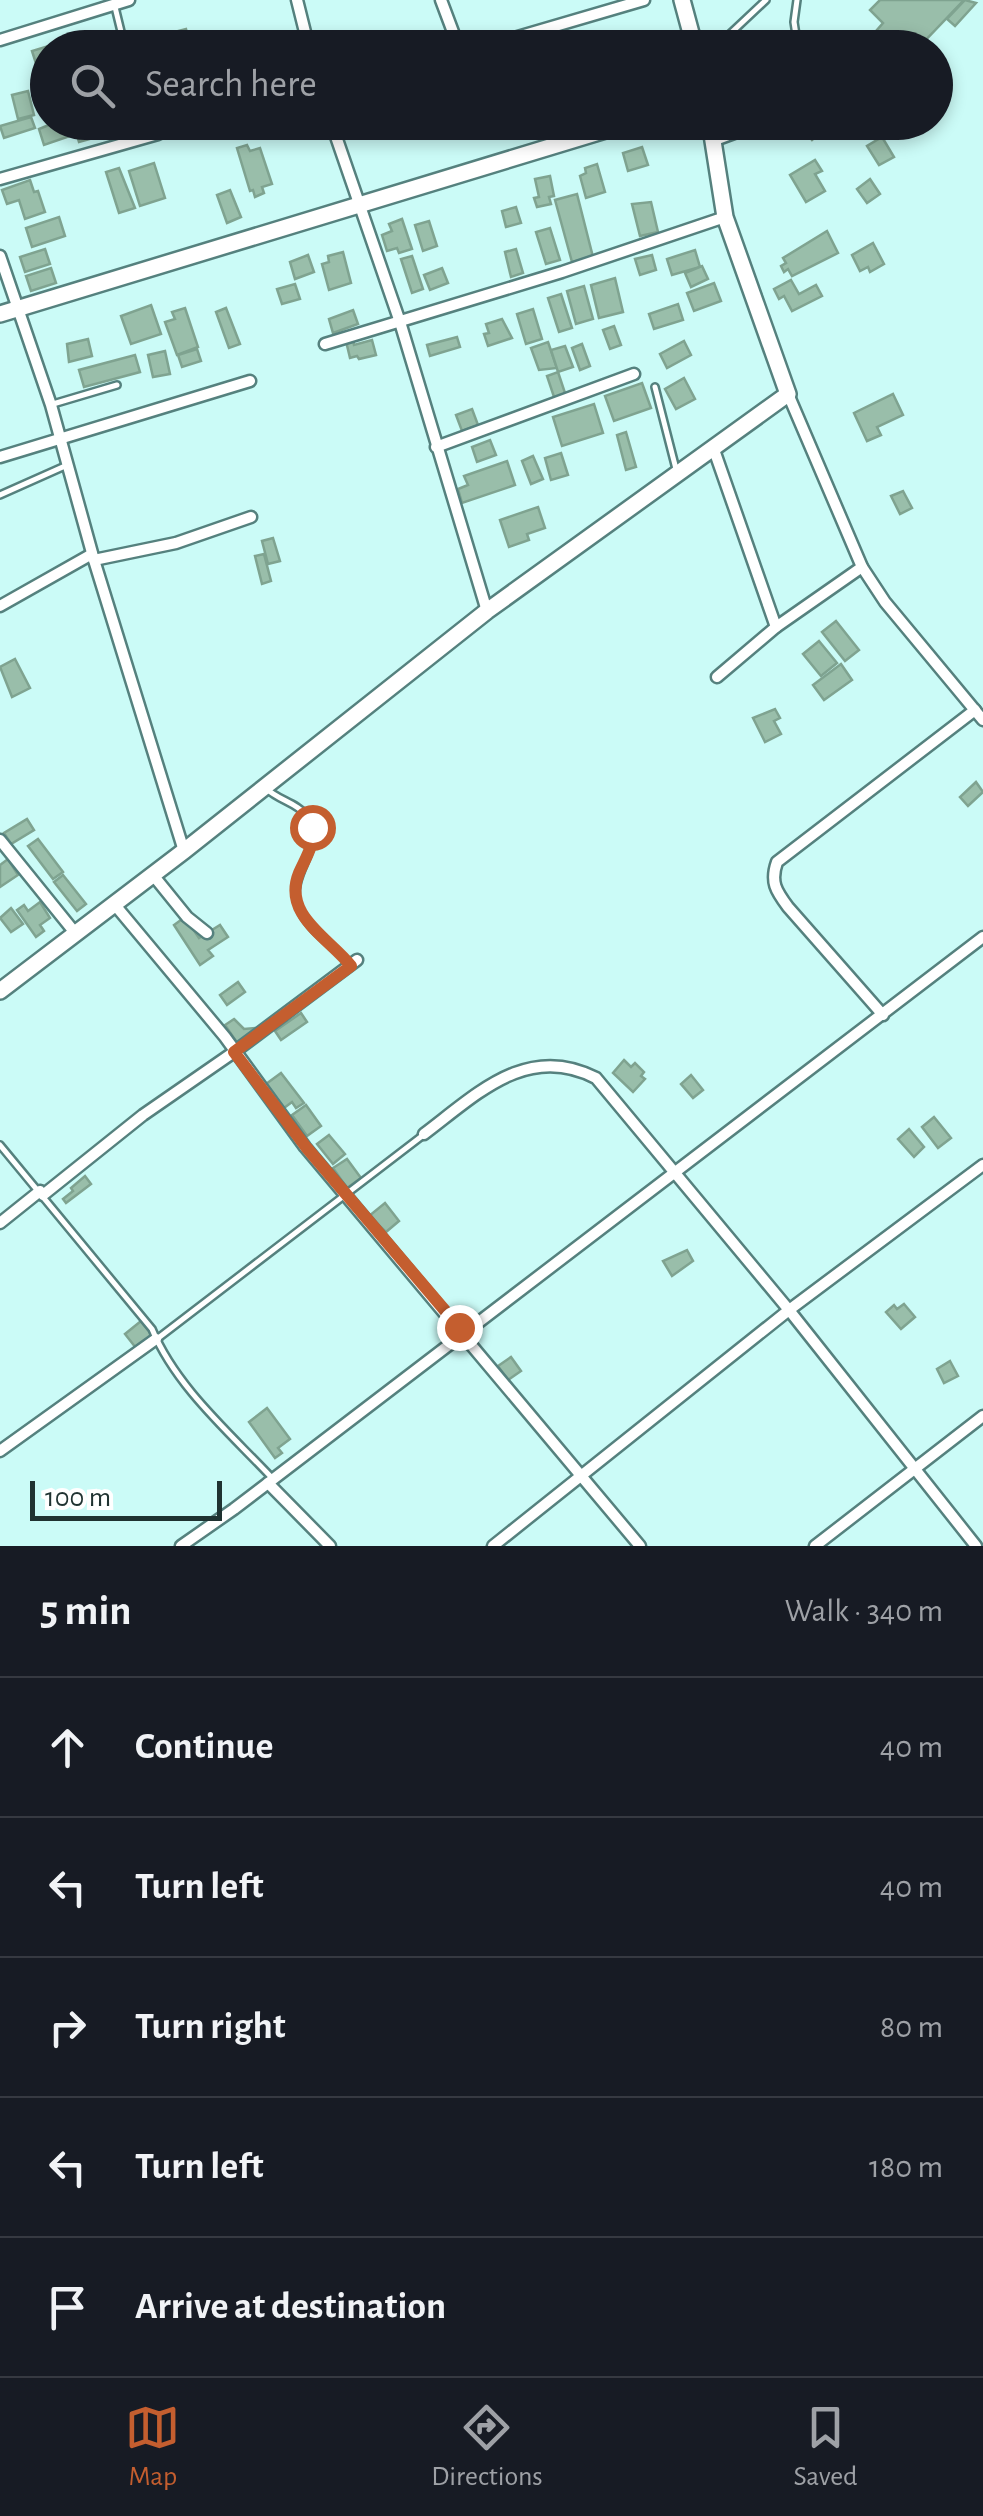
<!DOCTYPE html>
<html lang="en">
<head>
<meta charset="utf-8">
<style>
	body { margin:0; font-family:"Alegreya Sans",sans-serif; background:#242831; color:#f1f3f6 }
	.scale { position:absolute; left:30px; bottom:25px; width:192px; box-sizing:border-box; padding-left:10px; border:5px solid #1f3231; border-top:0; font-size:28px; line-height:35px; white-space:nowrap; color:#1f3231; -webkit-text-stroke:8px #fff; paint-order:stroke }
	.stop { position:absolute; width:30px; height:30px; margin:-22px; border:8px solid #c45e2f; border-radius:50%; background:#fff }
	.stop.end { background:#c45e2f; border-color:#fff; box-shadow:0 2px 10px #0008 }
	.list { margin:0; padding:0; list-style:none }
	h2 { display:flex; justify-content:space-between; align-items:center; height:130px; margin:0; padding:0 40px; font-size:42px }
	h2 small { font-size:32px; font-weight:400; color:#9ea1a6 }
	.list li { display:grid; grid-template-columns:65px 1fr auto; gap:30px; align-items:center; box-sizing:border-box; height:140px; padding:0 40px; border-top:2px solid #363941 }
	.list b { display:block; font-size:38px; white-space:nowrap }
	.list em { font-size:32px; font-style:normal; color:#9ea1a6 }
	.icon { flex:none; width:55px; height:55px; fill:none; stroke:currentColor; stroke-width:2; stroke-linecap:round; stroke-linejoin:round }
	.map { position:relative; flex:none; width:983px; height:1546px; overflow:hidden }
	.search { position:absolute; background:#171b24; box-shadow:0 5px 15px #0003; left:30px; right:30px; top:30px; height:110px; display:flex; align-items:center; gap:25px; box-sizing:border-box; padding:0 35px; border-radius:55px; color:#9ea1a6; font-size:38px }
	.sheet { height:830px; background:#171b24 }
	nav { display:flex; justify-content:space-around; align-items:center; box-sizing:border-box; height:140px; border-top:2px solid #363941; background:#171b24; font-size:28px; color:#9ea1a6 }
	nav a { display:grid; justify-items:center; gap:5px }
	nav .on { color:#c45e2f }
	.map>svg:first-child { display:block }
	.building { fill:#99beaa; stroke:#7fa390; stroke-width:2.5 }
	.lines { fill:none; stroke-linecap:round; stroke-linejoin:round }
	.lane-casing { stroke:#55817e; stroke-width:10 }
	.street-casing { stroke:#55817e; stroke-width:15 }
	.secondary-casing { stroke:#55817e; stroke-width:20 }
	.lane { stroke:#fff; stroke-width:5 }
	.street { stroke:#fff; stroke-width:10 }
	.secondary { stroke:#fff; stroke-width:15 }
	.route { stroke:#c45e2f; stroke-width:12 }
</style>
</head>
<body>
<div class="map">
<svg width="983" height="1546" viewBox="0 0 983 1546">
	<rect width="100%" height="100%" fill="#cbfbf7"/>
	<g class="building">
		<path d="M880 0H964L918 48H908L901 41 895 47 877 30 883 23 870 10Z"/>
		<path d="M965 0 976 3 955 26 947 19Z"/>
		<path d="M186 29 191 48H170L167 34Z"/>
		<path d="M55 44 56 48H48V77L41 79 32 51Z"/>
		<path d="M28 91 34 115 18 119 12 95Z"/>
		<path d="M31 117 35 128 4 138 0 126Z"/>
		<path d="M56 122H69L73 135 44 145 39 129Z"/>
		<path d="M74 122H94L90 124 97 137 79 142 76 132 80 131Z"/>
		<path d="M820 122 825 129 812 140 798 123Z"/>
		<path d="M882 137 894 157 879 165 867 146Z"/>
		<path d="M247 145 250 151 260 148 272 184 262 187 264 193 255 197 253 190 250 191 237 148Z"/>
		<path d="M642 147 648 165 628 171 623 153Z"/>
		<path d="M815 160 822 171 815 174 825 191 806 202 790 175Z"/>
		<path d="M154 163 165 198 140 206 129 171Z"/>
		<path d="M597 164 605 192 586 198 580 176 586 173 585 168Z"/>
		<path d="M119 168 135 208 119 213 106 172Z"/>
		<path d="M550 176 554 196 549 197 551 204 537 207 534 198 539 197 535 179Z"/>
		<path d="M870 179 880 194 867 203 857 189Z"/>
		<path d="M30 180 34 192 38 191 45 212 25 219 19 200 7 204 2 190Z"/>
		<path d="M230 190 241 217 227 223 217 195Z"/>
		<path d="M577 194 593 257 572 262 555 200Z"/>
		<path d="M651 202 658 232 640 236 632 204Z"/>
		<path d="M516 207 521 223 506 227 502 211Z"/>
		<path d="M59 217 65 236 32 247 26 228Z"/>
		<path d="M402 219 412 249 399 253 397 248 387 251 382 235 392 231 389 224Z"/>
		<path d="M429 221 437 246 423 251 415 225Z"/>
		<path d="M550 228 560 260 546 264 536 232Z"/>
		<path d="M827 231 838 253 792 276 788 269 784 272 781 266 786 263 783 258Z"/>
		<path d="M873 243 884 264 870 272 868 267 860 271 852 255Z"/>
		<path d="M45 249 50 264 25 272 20 257Z"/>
		<path d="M516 249 523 273 511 277 505 252Z"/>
		<path d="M695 250 700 267 672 275 667 259Z"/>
		<path d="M343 252 351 283 329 290 322 264 329 262 328 256Z"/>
		<path d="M308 255 314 272 295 279 290 262Z"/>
		<path d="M652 255 656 270 640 275 635 259Z"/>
		<path d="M412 256 423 289 412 293 401 259Z"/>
		<path d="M702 266 708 279 691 287 685 273Z"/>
		<path d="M51 268 56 283 31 291 26 276Z"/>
		<path d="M442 268 448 283 430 290 424 275Z"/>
		<path d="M615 278 623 312 599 318 591 285Z"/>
		<path d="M791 280 799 294 816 285 822 296 792 311 784 296 779 299 774 289Z"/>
		<path d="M714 283 721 301 694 311 687 293Z"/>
		<path d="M295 284 300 299 282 304 277 289Z"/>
		<path d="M584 286 593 319 576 324 567 291Z"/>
		<path d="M561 294 572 328 559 332 548 298Z"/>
		<path d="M678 304 683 320 654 329 649 314Z"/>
		<path d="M151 305 161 334 131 344 121 316Z"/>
		<path d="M185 308 198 347 177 355 165 322 175 319 172 312Z"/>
		<path d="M226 308 240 344 229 348 216 312Z"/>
		<path d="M533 309 542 339 526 344 517 314Z"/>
		<path d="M353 310 358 324 333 333 329 319Z"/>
		<path d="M502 319 512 338 488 346 484 334 489 333 486 324Z"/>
		<path d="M614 326 621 345 610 349 603 330Z"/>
		<path d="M457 337 460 347 430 356 427 345Z"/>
		<path d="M88 339 92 356 69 362 67 344Z"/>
		<path d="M353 339 354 345 372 340 376 355 359 359 357 356 350 358 346 341Z"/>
		<path d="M684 341 691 355 667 368 660 354Z"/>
		<path d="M548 342 557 368 539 370 531 348Z"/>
		<path d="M582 344 590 366 580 370 572 348Z"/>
		<path d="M565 346 573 367 558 372 551 350Z"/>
		<path d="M197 349 201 361 182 367 178 355Z"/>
		<path d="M165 351 170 374 153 377 148 355Z"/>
		<path d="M135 355 140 372 84 387 79 370Z"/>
		<path d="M558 372 566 396 555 400 547 376Z"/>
		<path d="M684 378 695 399 676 409 665 389Z"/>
		<path d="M642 383 651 408 614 421 605 396Z"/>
		<path d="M893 394 903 415 877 427 881 435 867 441 854 413Z"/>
		<path d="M594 404 603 433 562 446 553 417Z"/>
		<path d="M472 409 478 425 462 431 456 415Z"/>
		<path d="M626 432 636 467 626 470 617 435Z"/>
		<path d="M490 440 496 455 477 462 472 447Z"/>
		<path d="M561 453 568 475 551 480 545 458Z"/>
		<path d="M533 456 543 479 531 484 522 461Z"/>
		<path d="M507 461 515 485 462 503 458 489 468 485 464 476Z"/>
		<path d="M903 491 912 508 900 514 891 496Z"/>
		<path d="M538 507 545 528 527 534 529 540 509 547 500 520Z"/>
		<path d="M273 538 280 561 268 564 262 541Z"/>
		<path d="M264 554 271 581 262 584 255 556Z"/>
		<path d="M836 621 859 650 845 661 822 632Z"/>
		<path d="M819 641 837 663 821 676 803 654Z"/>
		<path d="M15 659 30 688 12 697 0 667Z"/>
		<path d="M841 664 852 680 824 700 813 685Z"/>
		<path d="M775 709 780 718 774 721 781 734 765 742 753 718Z"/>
		<path d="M976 782 983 792 968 806 960 797Z"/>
		<path d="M27 819 34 830 11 844 4 833Z"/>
		<path d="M38 839 63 872 53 879 28 846Z"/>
		<path d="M8 859 18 875 0 887V865Z"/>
		<path d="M63 875 86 904 77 911 54 882Z"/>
		<path d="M40 902 50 918 40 925 44 931 36 937 17 910 24 905 28 911Z"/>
		<path d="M11 908 23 924 11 932 0 918Z"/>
		<path d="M185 917 199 938 220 925 228 937 208 950 213 956 200 965 174 925Z"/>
		<path d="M238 982 245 992 227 1005 220 995Z"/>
		<path d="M301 1013 307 1022 281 1040 275 1031Z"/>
		<path d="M234 1019 244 1029 255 1028 259 1033 240 1047 225 1025Z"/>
		<path d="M624 1060 631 1067 635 1063 644 1072 641 1076 645 1079 633 1092 613 1073Z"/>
		<path d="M281 1073 304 1103 296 1108 292 1102 284 1108 266 1084Z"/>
		<path d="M691 1075 703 1090 693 1098 681 1084Z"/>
		<path d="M306 1105 321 1126 307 1136 292 1115Z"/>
		<path d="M934 1117 951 1138 938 1148 922 1127Z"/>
		<path d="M909 1129 924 1147 914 1157 898 1139Z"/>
		<path d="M329 1135 345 1154 333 1164 317 1144Z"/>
		<path d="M347 1159 361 1178 347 1188 333 1168Z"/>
		<path d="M85 1176 91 1184 66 1203 63 1199 73 1191 71 1188Z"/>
		<path d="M385 1203 399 1221 386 1232 369 1216Z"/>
		<path d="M687 1250 693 1261 672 1276 663 1261Z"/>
		<path d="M904 1304 915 1317 901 1329 886 1312 894 1305 897 1309Z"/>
		<path d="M141 1321 152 1335 136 1348 125 1334Z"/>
		<path d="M511 1357 521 1371 508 1380 498 1366Z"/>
		<path d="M950 1361 958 1376 944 1383 937 1369Z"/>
		<path d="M267 1408 290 1439 278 1448 282 1453 275 1458 249 1422Z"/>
	</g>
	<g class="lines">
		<g class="lane-casing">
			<g id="lane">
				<path d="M797 0 794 22 798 48"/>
				<path d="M115 7 125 48"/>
				<path d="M715 48 766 0"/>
				<path d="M146 122 156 132"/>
				<path d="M717 142 771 122"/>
				<path d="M655 387 676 469"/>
				<path d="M53 404 117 385"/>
				<path d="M0 495 65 466"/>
				<path d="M267 789C278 800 297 803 306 815 329 844 287 873 298 905 306 930 334 945 350 964"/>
				<path d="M0 1145 152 1329C176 1387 230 1433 273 1479"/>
				<path d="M157 1339 422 1136"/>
			</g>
		</g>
		<g class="street-casing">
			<g id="street">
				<path d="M297 0 309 48"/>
				<path d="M441 0 459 48"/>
				<path d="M0 40 129 0"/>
				<path d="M480 48 644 0"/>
				<path d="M331 122 400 322 487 611"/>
				<path d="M0 179 158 134 185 122"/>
				<path d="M0 256 51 405 94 560 184 851"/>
				<path d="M325 344 562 272 725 217"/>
				<path d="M788 394 862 567 885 602 983 720"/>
				<path d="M436 447 634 374"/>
				<path d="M713 447 776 627"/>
				<path d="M0 457 250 381"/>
				<path d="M94 560 176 543 251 517"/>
				<path d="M0 606 92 554"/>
				<path d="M717 677 776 627 862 567"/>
				<path d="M0 840 76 934"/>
				<path d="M153 875 187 917 207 933"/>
				<path d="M115 905 225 1037 305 1147 640 1546"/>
				<path d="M883 1015 788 907C776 891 770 882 777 862L975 710"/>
				<path d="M424 1134C476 1095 527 1042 596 1078L789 1310 976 1546"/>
				<path d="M43 1195 143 1115 234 1052 357 960"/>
				<path d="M0 1223 40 1191"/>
				<path d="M0 1451 156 1339"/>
				<path d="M268 1483 330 1546"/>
				<path d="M181 1546 234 1509 983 937"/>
				<path d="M493 1546 789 1310 983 1165"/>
				<path d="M815 1546 983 1416"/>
			</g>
		</g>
		<g class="secondary-casing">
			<g id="secondary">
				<path d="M682 0 695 48"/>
				<path d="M0 314 632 122"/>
				<path d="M0 991 184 851 487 611 788 394 725 217 710 122"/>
			</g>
		</g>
		<use href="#lane" class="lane"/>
		<use href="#street" class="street"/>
		<use href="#secondary" class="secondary"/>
	</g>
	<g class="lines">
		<path class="route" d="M312 827C315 845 306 857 299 873 282 915 329 938 351 966L234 1052 306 1147 459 1327"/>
	</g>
</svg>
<div class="scale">100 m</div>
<div class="stop" style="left:312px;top:827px"></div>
<div class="stop end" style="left:459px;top:1327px"></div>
<div class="search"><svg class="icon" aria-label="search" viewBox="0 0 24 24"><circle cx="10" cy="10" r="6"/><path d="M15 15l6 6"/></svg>Search here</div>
</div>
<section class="sheet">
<h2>5 min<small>Walk · 340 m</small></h2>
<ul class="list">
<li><svg class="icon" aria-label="ahead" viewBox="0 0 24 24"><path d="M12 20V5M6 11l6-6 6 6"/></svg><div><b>Continue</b></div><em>40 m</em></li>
<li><svg class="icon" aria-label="left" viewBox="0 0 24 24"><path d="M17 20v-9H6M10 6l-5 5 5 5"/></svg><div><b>Turn left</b></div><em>40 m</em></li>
<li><svg class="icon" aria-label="right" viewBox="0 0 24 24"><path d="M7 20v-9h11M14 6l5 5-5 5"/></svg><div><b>Turn right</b></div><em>80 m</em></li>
<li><svg class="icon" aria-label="left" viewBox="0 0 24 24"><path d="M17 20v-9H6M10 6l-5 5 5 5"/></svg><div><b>Turn left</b></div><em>180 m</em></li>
<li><svg class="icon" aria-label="arrive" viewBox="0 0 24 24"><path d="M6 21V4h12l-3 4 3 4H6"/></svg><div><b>Arrive at destination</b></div></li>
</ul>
</section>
<nav>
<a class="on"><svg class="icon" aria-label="map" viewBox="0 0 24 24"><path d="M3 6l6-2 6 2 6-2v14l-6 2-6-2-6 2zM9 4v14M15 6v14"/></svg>Map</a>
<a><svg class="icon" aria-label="directions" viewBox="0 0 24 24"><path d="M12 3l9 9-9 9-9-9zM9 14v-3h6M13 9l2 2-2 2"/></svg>Directions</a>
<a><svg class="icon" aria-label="saved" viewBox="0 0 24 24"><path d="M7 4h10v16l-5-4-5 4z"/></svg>Saved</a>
</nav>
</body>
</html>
